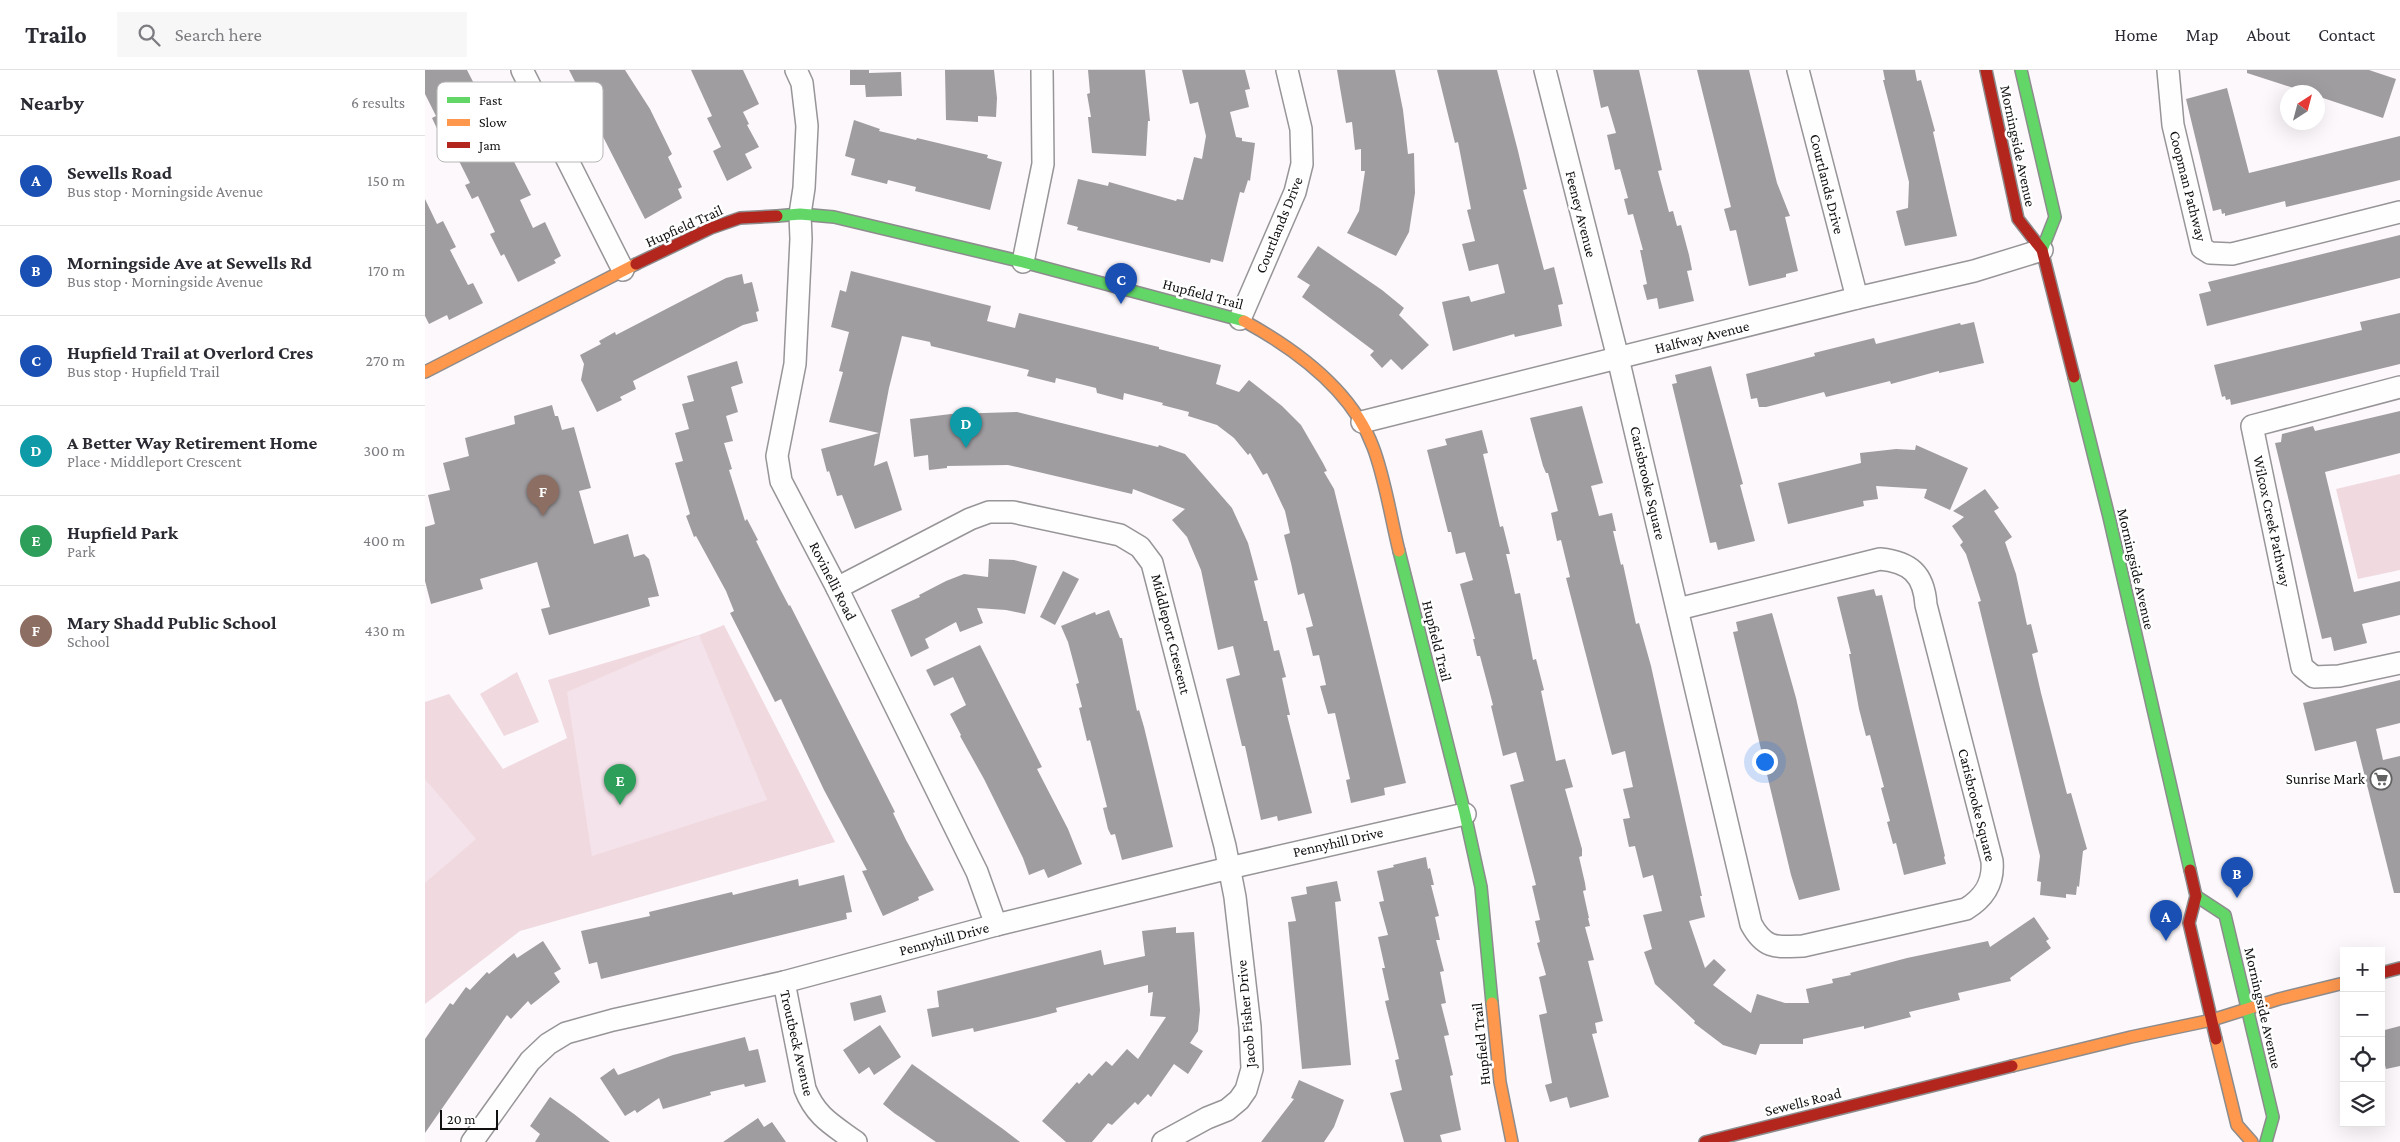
<!DOCTYPE html>
<html lang="en">
<head>
<meta charset="utf-8">
<style>
	body { margin:0; font-family:"Crimson Pro",serif; background:#f7f7f7; color:#2b2b33 }
	.controls { position:absolute; right:15px; bottom:15px; display:grid; overflow:hidden; border-radius:0px; box-shadow:0 5px 20px #0002 }
	.controls button { width:45px; height:45px; display:grid; place-items:center; padding:0; border:0; border-bottom:1px solid #e1e1e2; background:#fff; color:#2b2b33; font:25px sans-serif }
	.compass { position:absolute; left:1855px; top:15px; width:45px; height:45px; border-radius:50%; background:#fff; box-shadow:0 5px 20px #0002; rotate:36deg }
	.scale { position:absolute; left:15px; bottom:12px; width:58px; box-sizing:border-box; padding-left:5px; border:2px solid #111; border-top:0; font-size:14px; line-height:18px; white-space:nowrap; color:#111; -webkit-text-stroke:4px #fff; paint-order:stroke }
	.you { position:absolute; left:1339px; top:691px; width:18px; height:18px; margin:-12px; border:4px solid #fff; border-radius:50%; background:#1a73e8; box-shadow:0 0 0 8px #1a73e833 }
	.badge { display:grid; place-items:center; width:32px; height:32px; border-radius:50%; background:#636263; color:#fff; font-size:16px; font-weight:700 }
	.pin { position:absolute; translate:-50% -41px; filter:drop-shadow(0 1px 2px #0008) }
	.pin::after { content:''; position:absolute; top:26px; width:18px; height:15px; background:inherit; clip-path:polygon(0 0,100% 0,50% 100%) }
	.list { margin:0; padding:0; list-style:none }
	h2 { display:flex; justify-content:space-between; align-items:center; height:65px; margin:0; padding:0 20px; font-size:21px }
	h2 small { font-size:16px; font-weight:400; color:#7c7c81 }
	.list li { display:grid; grid-template-columns:32px 1fr auto; gap:15px; align-items:center; box-sizing:border-box; height:90px; padding:0 20px; border-top:1px solid #e1e1e2 }
	.list b { display:block; font-size:19px; white-space:nowrap }
	.list p { margin:0; font-size:16px; white-space:nowrap; color:#7c7c81 }
	.list em { font-size:16px; font-style:normal; color:#7c7c81 }
	.icon { flex:none; width:28px; height:28px; fill:none; stroke:currentColor; stroke-width:2; stroke-linecap:round; stroke-linejoin:round }
	.map { position:relative; flex:none; width:1975px; height:1072px; overflow:hidden }
	header { display:flex; align-items:center; gap:30px; box-sizing:border-box; height:70px; padding:0 25px; background:#fff; border-bottom:1px solid #e1e1e2 }
	header strong { font-size:24px }
	nav { display:flex; gap:28px; margin-inline-start:auto; font-size:18px }
	.search { width:350px; height:45px; background:#f7f7f7; display:flex; align-items:center; gap:12px; box-sizing:border-box; padding:0 18px; border-radius:0px; color:#7c7c81; font-size:19px }
	main { display:flex }
	aside { flex:1; background:#fff }
	.map>svg:first-child { display:block }
	.green { fill:#f0dae0 }
	.pitch { fill:#f4e3ea }
	.building { fill:#a09da0 }
	.lines { fill:none; stroke-linecap:round; stroke-linejoin:round }
	.street-casing { stroke:#979597; stroke-width:24 }
	.fast-casing { stroke:#8d8c8d; stroke-width:14 }
	.slow-casing { stroke:#8d8c8d; stroke-width:14 }
	.jam-casing { stroke:#8d8c8d; stroke-width:14 }
	.street { stroke:#fffeff; stroke-width:21 }
	.fast { stroke:#63d668; stroke-width:11 }
	.slow { stroke:#ff974d; stroke-width:11 }
	.jam { stroke:#b3261e; stroke-width:11 }
	.labels { text-anchor:middle; dominant-baseline:central; stroke-width:5; stroke-linejoin:round; paint-order:stroke }
	.street-label { font-size:15px; fill:#111; stroke:#fff }
	.poi-label { font-size:15px; fill:#111; stroke:#fff; text-anchor:end }
	.key { fill:#fff; stroke:#b8b8b8; stroke-width:1 }
	.key-label { font-size:14px; fill:#111 }
</style>
</head>
<body>
<header>
<strong>Trailo</strong>
<div class="search"><svg class="icon" aria-label="search" viewBox="0 0 24 24"><circle cx="10" cy="10" r="6"/><path d="M15 15l6 6"/></svg>Search here</div>
<nav><a>Home</a><a>Map</a><a>About</a><a>Contact</a></nav>
</header>
<main>
<aside>
<h2>Nearby<small>6 results</small></h2>
<ul class="list">
<li><span class="badge" style="background:#1a4fb4">A</span><div><b>Sewells Road</b><p>Bus stop · Morningside Avenue</p></div><em>150 m</em></li>
<li><span class="badge" style="background:#1a4fb4">B</span><div><b>Morningside Ave at Sewells Rd</b><p>Bus stop · Morningside Avenue</p></div><em>170 m</em></li>
<li><span class="badge" style="background:#1a4fb4">C</span><div><b>Hupfield Trail at Overlord Cres</b><p>Bus stop · Hupfield Trail</p></div><em>270 m</em></li>
<li><span class="badge" style="background:#0f9aa8">D</span><div><b>A Better Way Retirement Home</b><p>Place · Middleport Crescent</p></div><em>300 m</em></li>
<li><span class="badge" style="background:#2e9e5b">E</span><div><b>Hupfield Park</b><p>Park</p></div><em>400 m</em></li>
<li><span class="badge" style="background:#8d6e63">F</span><div><b>Mary Shadd Public School</b><p>School</p></div><em>430 m</em></li>
</ul>
</aside>
<div class="map">
<svg width="1975" height="1072" viewBox="0 0 1975 1072">
	<rect width="100%" height="100%" fill="#fcf8fc"/>
	<g class="green">
		<path d="M1975 404V500L1933 509 1911 419Z"/>
		<path d="M299 555 410 772 95 861 0 934V632L24 624 78 699 142 668 123 610 274 565Z"/>
		<path d="M92 602 114 652 79 666 55 624Z"/>
	</g>
	<g class="pitch">
		<path d="M274 565 342 730 167 786 142 622Z"/>
		<path d="M0 709 51 769 0 813Z"/>
	</g>
	<g class="building">
		<path d="M0 0H42L106 125 95 130 108 158 120 152 136 186 129 190 131 193 93 212 79 184 76 186 65 164 70 162 53 126 47 129 40 115 45 113 28 79 23 82 7 48 11 46 0 24Z"/>
		<path d="M144 0H200L225 39 247 84 243 87 257 117 253 119 257 128 220 149Z"/>
		<path d="M266 0H318L334 34 318 42 324 54 322 55 334 77 320 84 327 98 302 111 288 81 296 77 282 48 287 46Z"/>
		<path d="M425 0H444V3L476 2 477 26 441 27 440 15H425Z"/>
		<path d="M520 0H569L572 28 571 47 553 46V52L521 50Z"/>
		<path d="M663 0H720L725 51H723L721 86 667 83 663 47H666L662 24 665 23Z"/>
		<path d="M757 0H820L825 19 820 20 824 37 805 42 811 67 817 68V71L830 73 825 111 823 110 819 123 815 122 798 192 786 189 785 193 704 173 652 160 653 157 642 154 653 109 683 116 684 112 751 131 752 129 758 130 769 87 777 89 781 66 773 32 765 34Z"/>
		<path d="M912 0H970L978 40 983 84 989 83 990 123 984 162 971 186 922 163 934 141 940 101H936V79L930 80 927 52 921 53Z"/>
		<path d="M1012 0H1072L1093 81 1102 119 1098 120 1119 200 1129 197 1138 234 1133 235 1137 256 1090 267 1089 264 1028 281 1017 232 1044 226 1046 232 1080 223 1073 194 1044 201 1037 174 1050 171 1042 140 1046 139 1033 72 1030 73Z"/>
		<path d="M1168 0H1214L1237 100 1233 101 1244 142 1248 141 1252 156 1256 155 1264 185 1267 200 1262 201 1269 231 1234 239 1232 228 1222 230 1218 215 1222 214 1215 180H1218L1208 144 1203 145 1199 129 1203 128 1195 99 1190 100 1182 65 1191 63 1183 36 1176 38Z"/>
		<path d="M1272 0H1324L1352 113 1365 146 1360 147 1373 201 1361 204V207L1324 216 1311 160 1305 161 1299 139 1306 137Z"/>
		<path d="M1458 0H1490L1492 11 1496 10 1510 61 1508 62 1532 166 1480 176 1471 141 1483 138 1484 112 1458 10H1460Z"/>
		<path d="M1822 0H1944L1971 9 1958 48 1892 26V22H1881L1822 3Z"/>
		<path d="M1802 18 1824 103 1975 66V110L1861 137 1860 131 1800 146V143L1797 144 1796 139 1788 141 1761 29Z"/>
		<path d="M429 50 455 59 454 61 491 70 492 68 563 85 562 88 577 92 565 140 490 121 491 117 463 110 462 114 426 105 430 89 420 86Z"/>
		<path d="M0 129 12 154 18 151 31 177 25 180 43 215 48 213 58 233 24 250 22 245 4 254 0 246Z"/>
		<path d="M1975 165V208L1782 256 1774 224 1786 221 1783 212Z"/>
		<path d="M893 176 957 220 979 238 974 245 1004 275 977 300 966 289 957 298 945 285 949 281 877 227 885 215 872 207Z"/>
		<path d="M426 201 566 236 562 251 590 258 594 243 734 277V279L796 295 791 314 814 322 824 310 857 336 876 355 898 393 902 401 899 402 909 419 981 713 959 718 960 725 926 733 921 710 925 709 910 643 903 644 895 616 901 615 894 585 888 586 881 558 888 556 879 523 873 525 866 493 859 465 865 463 860 441 842 403 838 405 825 383 823 385 809 368 792 355 763 346 764 342 737 335 738 333 699 323 698 330 672 323 671 318 631 308 630 313 602 306 604 300 506 276 505 272 477 266 464 318 449 396 462 391 477 440 430 459 417 425 412 426 404 401 402 402 396 379 454 363 404 352 418 302 414 301 424 262 406 257 415 220 421 222Z"/>
		<path d="M317 204 319 214 327 212 334 241 331 242 333 251 318 255 208 311 211 319 195 327 197 330 172 342 156 310 159 294 155 285 176 274 174 271 190 262 191 265 301 208Z"/>
		<path d="M1975 243V294L1806 335 1805 329 1801 330 1800 326 1797 327 1789 295 1937 260 1935 252Z"/>
		<path d="M1549 252 1559 293 1514 303V301L1466 314 1465 311 1401 327 1399 322 1341 337H1334L1332 328 1326 329 1321 304 1390 286 1389 283 1449 268 1451 274 1535 253 1536 255Z"/>
		<path d="M312 291 318 313 306 317 313 342 301 346 308 371 299 373 307 399 304 400 320 451 322 449 333 470 331 471 354 517 364 536 365 535 470 742 468 743 481 770 509 820 493 827 494 830 458 846 437 801 442 800 399 720 356 629 350 632 342 616 305 543 309 541 301 521 271 466 269 467 261 446 265 444 250 393 258 391 250 363 264 359 257 334 269 331 262 306Z"/>
		<path d="M1286 296 1318 414 1315 415 1330 471 1293 480 1291 472 1285 473 1247 314 1252 313 1250 305Z"/>
		<path d="M127 335 130 346H133L137 360 149 357 166 418 154 421 169 474 203 464 209 487 219 484 224 489 234 526 223 528 225 536 124 565 116 539 125 537 112 492 55 509 58 519 6 534 0 511V457L10 454 3 425 25 420 18 393 44 386 40 368 90 354 89 346Z"/>
		<path d="M1157 336 1178 413 1166 416 1174 446 1187 443 1191 461H1188L1196 495 1198 494 1211 554 1214 553 1226 596 1277 826H1275L1280 847 1264 851 1280 898 1289 889 1301 900 1288 915 1326 943 1332 924 1360 933H1384L1381 919 1408 913 1407 909 1426 905 1425 903 1482 888 1563 871 1565 877 1609 847 1624 869 1621 871 1626 878 1585 908 1586 911 1533 923 1535 930 1484 942 1486 947 1439 959V956L1378 969V974H1335L1331 985 1298 975 1269 953 1270 951 1230 914 1219 882 1227 879 1218 845 1237 841 1228 805 1218 808 1210 776 1204 777 1198 749 1205 748 1198 719 1208 717 1200 681 1187 685 1141 508 1145 507 1136 470 1132 471 1126 443 1133 441 1123 403H1121L1118 396 1105 348Z"/>
		<path d="M1975 341V383L1900 402 1929 522 1975 511V545L1937 554 1942 573 1909 581 1906 567 1897 569 1850 373 1856 372 1857 364 1888 356 1890 361Z"/>
		<path d="M592 342 733 377 734 375 760 384 807 438 823 473 833 510 829 511 839 551H842L849 581 854 580 861 607 857 608 865 645H862L887 743 853 751 852 746 836 750 820 676H817L801 609 815 605 808 576 793 580 776 500 762 467 747 450 760 439 708 419 707 424 583 395 522 396V398L504 400 503 385 489 387 485 349 526 344Z"/>
		<path d="M1057 360 1063 383 1058 384 1075 457 1078 456 1085 484H1081L1085 501 1090 524 1095 523 1108 590 1111 589 1119 620 1116 621 1131 691 1140 689 1148 717 1140 719 1157 779V786L1154 787 1160 813 1161 820 1158 821 1164 848H1163L1165 856 1160 857 1169 890 1163 891 1178 951 1170 953 1172 963 1167 964 1184 1027 1145 1038 1142 1027 1125 1032 1120 1015 1127 1013 1114 945 1122 943 1114 907 1121 905 1112 873 1115 872 1110 851 1115 850 1107 816 1111 815 1085 715 1099 711 1091 682 1078 686 1066 636 1068 635 1055 586H1052L1048 569H1050L1035 514 1048 510 1040 482 1031 484 1026 462H1023L1002 380 1022 375 1020 369Z"/>
		<path d="M1491 375 1543 398 1525 440 1499 428 1502 419 1451 416 1453 429 1438 431 1439 436 1363 454 1353 413 1436 393 1435 383 1471 379 1490 380Z"/>
		<path d="M1560 419 1574 438 1569 441 1587 467 1580 472 1591 504 1602 555 1606 554 1613 582 1607 584 1616 623 1642 724 1646 723 1662 779 1658 781 1654 817 1652 816 1651 825 1641 824V828L1615 825 1616 812 1612 811 1615 786 1553 532 1556 531 1541 484 1535 475 1538 472 1527 456 1539 447 1528 441Z"/>
		<path d="M564 489 589 490 612 496 600 544 581 540 552 538 558 553 535 562 531 552 500 569 504 578 486 587 466 540 495 527 494 525 521 511 539 504 563 507Z"/>
		<path d="M638 501 654 509 630 555 615 547Z"/>
		<path d="M1449 519 1451 526 1457 525 1520 786 1519 787 1521 794 1479 805 1471 773 1468 774 1462 752 1465 751 1456 718 1459 717 1445 665 1441 666 1434 639 1424 584H1426L1412 527Z"/>
		<path d="M684 540 695 568H697L712 641 714 640 719 657 748 777 697 790 690 764 686 765 683 759 678 738 682 737 665 670 662 671 654 638 657 637 651 614 654 613 643 572 636 556 670 542 671 545Z"/>
		<path d="M1347 543 1371 628 1415 820 1374 830 1366 805 1308 562 1313 561 1311 552Z"/>
		<path d="M555 575 617 697 612 699 643 759 657 794 623 808 619 799 604 805 598 788 559 709 535 666 536 665 525 644 541 635 528 607 509 616 501 600Z"/>
		<path d="M1975 610V653L1951 659 1958 690 1975 686V823H1969L1931 671 1890 681 1878 633Z"/>
		<path d="M1001 787 1003 799 1005 798 1009 815H1006L1014 846 1010 847 1015 870H1011L1019 901 1015 902 1021 933 1016 934 1024 965 1019 966 1028 1005 1025 1006 1036 1060 1015 1065 1017 1072H979L965 1023 977 1020 970 990 974 989 960 931 964 930 957 898H960L953 867 963 865 954 832 959 831 952 801 969 797 968 795Z"/>
		<path d="M419 805 427 842 421 843 422 849 176 909 172 892 164 894 156 861 225 846 224 842 307 822 308 825 373 809 374 816Z"/>
		<path d="M912 811 916 831 910 832 926 995 877 999 863 852 871 851 866 827 882 824 881 817Z"/>
		<path d="M751 857V863L769 862 775 940 773 961 765 973 778 981 763 1004 749 994 726 1027 723 1024 713 1035 710 1032 687 1055 683 1053 667 1072H641L617 1051 652 1012 654 1014 664 1003 667 1006 681 991 687 996 702 979 713 989 741 947 725 946 728 922 723 923V915L631 938 632 942 613 947 549 962 548 958 507 967 502 939 514 937 512 921 676 880 679 895 720 886 717 861Z"/>
		<path d="M118 871 136 899 129 903 135 912 106 935 103 931 86 949 82 945 0 1063V969L25 933 28 935 41 917 45 920 62 902 64 904 89 883 92 888Z"/>
		<path d="M456 925 461 942 429 951 425 933Z"/>
		<path d="M455 955 476 987 449 1005 444 997 434 1004 418 980Z"/>
		<path d="M1975 956V996L1961 999 1956 981V961Z"/>
		<path d="M320 967 324 981 333 979 341 1012 320 1017 319 1014 285 1022 286 1025 238 1039 234 1028 212 1043 210 1040 200 1046 175 1008 189 998 193 1005 248 985Z"/>
		<path d="M487 994 578 1059 595 1072H511L469 1043 458 1034Z"/>
		<path d="M874 1010 919 1030 909 1057 899 1072H836L869 1029 866 1028Z"/>
		<path d="M125 1027 149 1044 185 1072H110L115 1064 105 1056Z"/>
		<path d="M333 1048 339 1057 347 1052 361 1072H298Z"/>
	</g>
	<g class="lines">
		<g class="street-casing">
			<g id="street">
				<path d="M97 0 198 200"/>
				<path d="M371 0 377 13 382 56 379 118 375 144 376 169 370 294 352 386 356 411 412 518 552 802 571 855"/>
				<path d="M1120 0 1193 288 1326 854C1340 880 1352 877 1378 876L1541 839C1559 828 1569 813 1567 791L1501 535C1499 504 1485 492 1455 489L1253 539"/>
				<path d="M1373 0 1432 228"/>
				<path d="M1743 0 1748 55 1777 178 1785 183 1807 184 1975 142"/>
				<path d="M598 192 618 94 617 0"/>
				<path d="M815 249 870 122 877 94 876 59 862 0"/>
				<path d="M1975 317 1827 356 1877 597 1889 607 1914 606 1975 593"/>
				<path d="M937 352 1432 228 1549 201 1617 180"/>
				<path d="M412 518 545 449 564 442H588L695 465 715 477 727 493 800 776 810 827 825 957 827 999 821 1020 814 1030 802 1040 782 1048 738 1072"/>
				<path d="M359 912 380 1019C391 1047 408 1055 431 1072"/>
				<path d="M47 1072 105 991 123 974 141 963 188 950 359 912 571 855 804 798 1040 744"/>
			</g>
		</g>
		<g class="fast-casing">
			<g id="fast">
				<path d="M1596 0 1630 147 1617 180"/>
				<path d="M352 146 375 144 409 147 598 192 819 251"/>
				<path d="M1649 307 1684 447 1765 800"/>
				<path d="M974 481 1040 744 1056 817 1067 933"/>
				<path d="M1771 826 1800 845 1848 1047 1841 1072"/>
			</g>
		</g>
		<g class="slow-casing">
			<g id="slow">
				<path d="M819 251C870 279 927 320 948 377 960 408 966 449 974 481"/>
				<path d="M0 302 211 194"/>
				<path d="M1067 933 1075 1012 1087 1072"/>
				<path d="M1791 969 1812 1055 1827 1072"/>
				<path d="M1587 996 1706 967 1787 950 1854 929 1919 913"/>
			</g>
		</g>
		<g class="jam-casing">
			<g id="jam">
				<path d="M1561 0 1593 149 1617 180 1649 307"/>
				<path d="M211 194 286 158 315 148 352 146"/>
				<path d="M1765 800 1771 826 1764 853 1791 969"/>
				<path d="M1956 903 1975 898"/>
				<path d="M1280 1072 1587 996"/>
			</g>
		</g>
		<use href="#street" class="street"/>
		<use href="#fast" class="fast"/>
		<use href="#slow" class="slow"/>
		<use href="#jam" class="jam"/>
	</g>
	<defs>
		<g id="supermarket-ring" transform="scale(1.125)"><circle r="9.5" fill="#fff" stroke="#636263" stroke-width="1.5"/><path d="M-6-5.5h2.5l.6 2H6L4.5 2H-2.5L-4.4-4H-6ZM-1.5 3.2a1.3 1.3 0 1 0 .1 0ZM3 3.2a1.3 1.3 0 1 0 .1 0Z" fill="#636263"/></g>
	</defs>
	<g fill-rule="evenodd">
		<use href="#supermarket-ring" x="1956" y="709"/>
	</g>
	<g class="labels">
		<g class="street-label">
			<text transform="translate(1593 76) rotate(78)">Morningside Avenue</text>
			<text transform="translate(1402 114) rotate(76)">Courtlands Drive</text>
			<text transform="translate(1763 116) rotate(76)">Coopman Pathway</text>
			<text transform="translate(1156 144) rotate(76)">Feeney Avenue</text>
			<text transform="translate(854 155) rotate(-68)">Courtlands Drive</text>
			<text transform="translate(259 156) rotate(-24)">Hupfield Trail</text>
			<text transform="translate(778 224) rotate(15)">Hupfield Trail</text>
			<text transform="translate(1277 267) rotate(-14)">Halfway Avenue</text>
			<text transform="translate(1223 413) rotate(77)">Carisbrooke Square</text>
			<text transform="translate(1847 451) rotate(78)">Wilcox Creek Pathway</text>
			<text transform="translate(1711 499) rotate(77)">Morningside Avenue</text>
			<text transform="translate(408 511) rotate(63)">Rovinelli Road</text>
			<text transform="translate(746 564) rotate(76)">Middleport Crescent</text>
			<text transform="translate(1012 571) rotate(76)">Hupfield Trail</text>
			<text transform="translate(1552 735) rotate(76)">Carisbrooke Square</text>
			<text transform="translate(913 772) rotate(-13)">Pennyhill Drive</text>
			<text transform="translate(519 869) rotate(-15)">Pennyhill Drive</text>
			<text transform="translate(1838 938) rotate(77)">Morningside Avenue</text>
			<text transform="translate(821 944) rotate(-95)">Jacob Fisher Drive</text>
			<text transform="translate(372 973) rotate(77)">Troutbeck Avenue</text>
			<text transform="translate(1056 974) rotate(-96)">Hupfield Trail</text>
			<text transform="translate(1378 1032) rotate(-14)">Sewells Road</text>
		</g>
		<g class="poi-label">
			<text x="1940" y="709">Sunrise Mark</text>
		</g>
	</g>
	<rect x="12" y="12" width="166" height="80" rx="8" class="key"/>
	<rect x="22" y="27" width="23" height="6" fill="#63d668"/>
	<rect x="22" y="49" width="23" height="7" fill="#ff974d"/>
	<rect x="22" y="72" width="23" height="6" fill="#b3261e"/>
	<g class="key-label">
		<text x="54" y="35">Fast</text>
		<text x="54" y="57">Slow</text>
		<text x="54" y="80">Jam</text>
	</g>
</svg>
<div class="controls">
<button>+</button>
<button>−</button>
<button><svg class="icon" aria-label="locate" viewBox="0 0 24 24"><circle cx="12" cy="12" r="6"/><path d="M12 2v4M12 18v4M2 12h4M18 12h4"/></svg></button>
<button><svg class="icon" aria-label="layers" viewBox="0 0 24 24"><path d="M12 4l9 5-9 5-9-5zM3 14l9 5 9-5"/></svg></button>
</div>
<svg class="compass" viewBox="-18 -18 36 36"><path d="M0-13l5 13h-10z" fill="#e53935"/><path d="M0 13l5-13h-10z" fill="#7c7c81"/></svg>
<div class="scale">20 m</div>
<div class="you"></div>
<div class="pin badge" style="left:1741px;top:871px;background:#1a4fb4">A</div>
<div class="pin badge" style="left:1812px;top:828px;background:#1a4fb4">B</div>
<div class="pin badge" style="left:696px;top:234px;background:#1a4fb4">C</div>
<div class="pin badge" style="left:541px;top:378px;background:#0f9aa8">D</div>
<div class="pin badge" style="left:195px;top:735px;background:#2e9e5b">E</div>
<div class="pin badge" style="left:118px;top:446px;background:#8d6e63">F</div>
</div>
</main>
</body>
</html>
